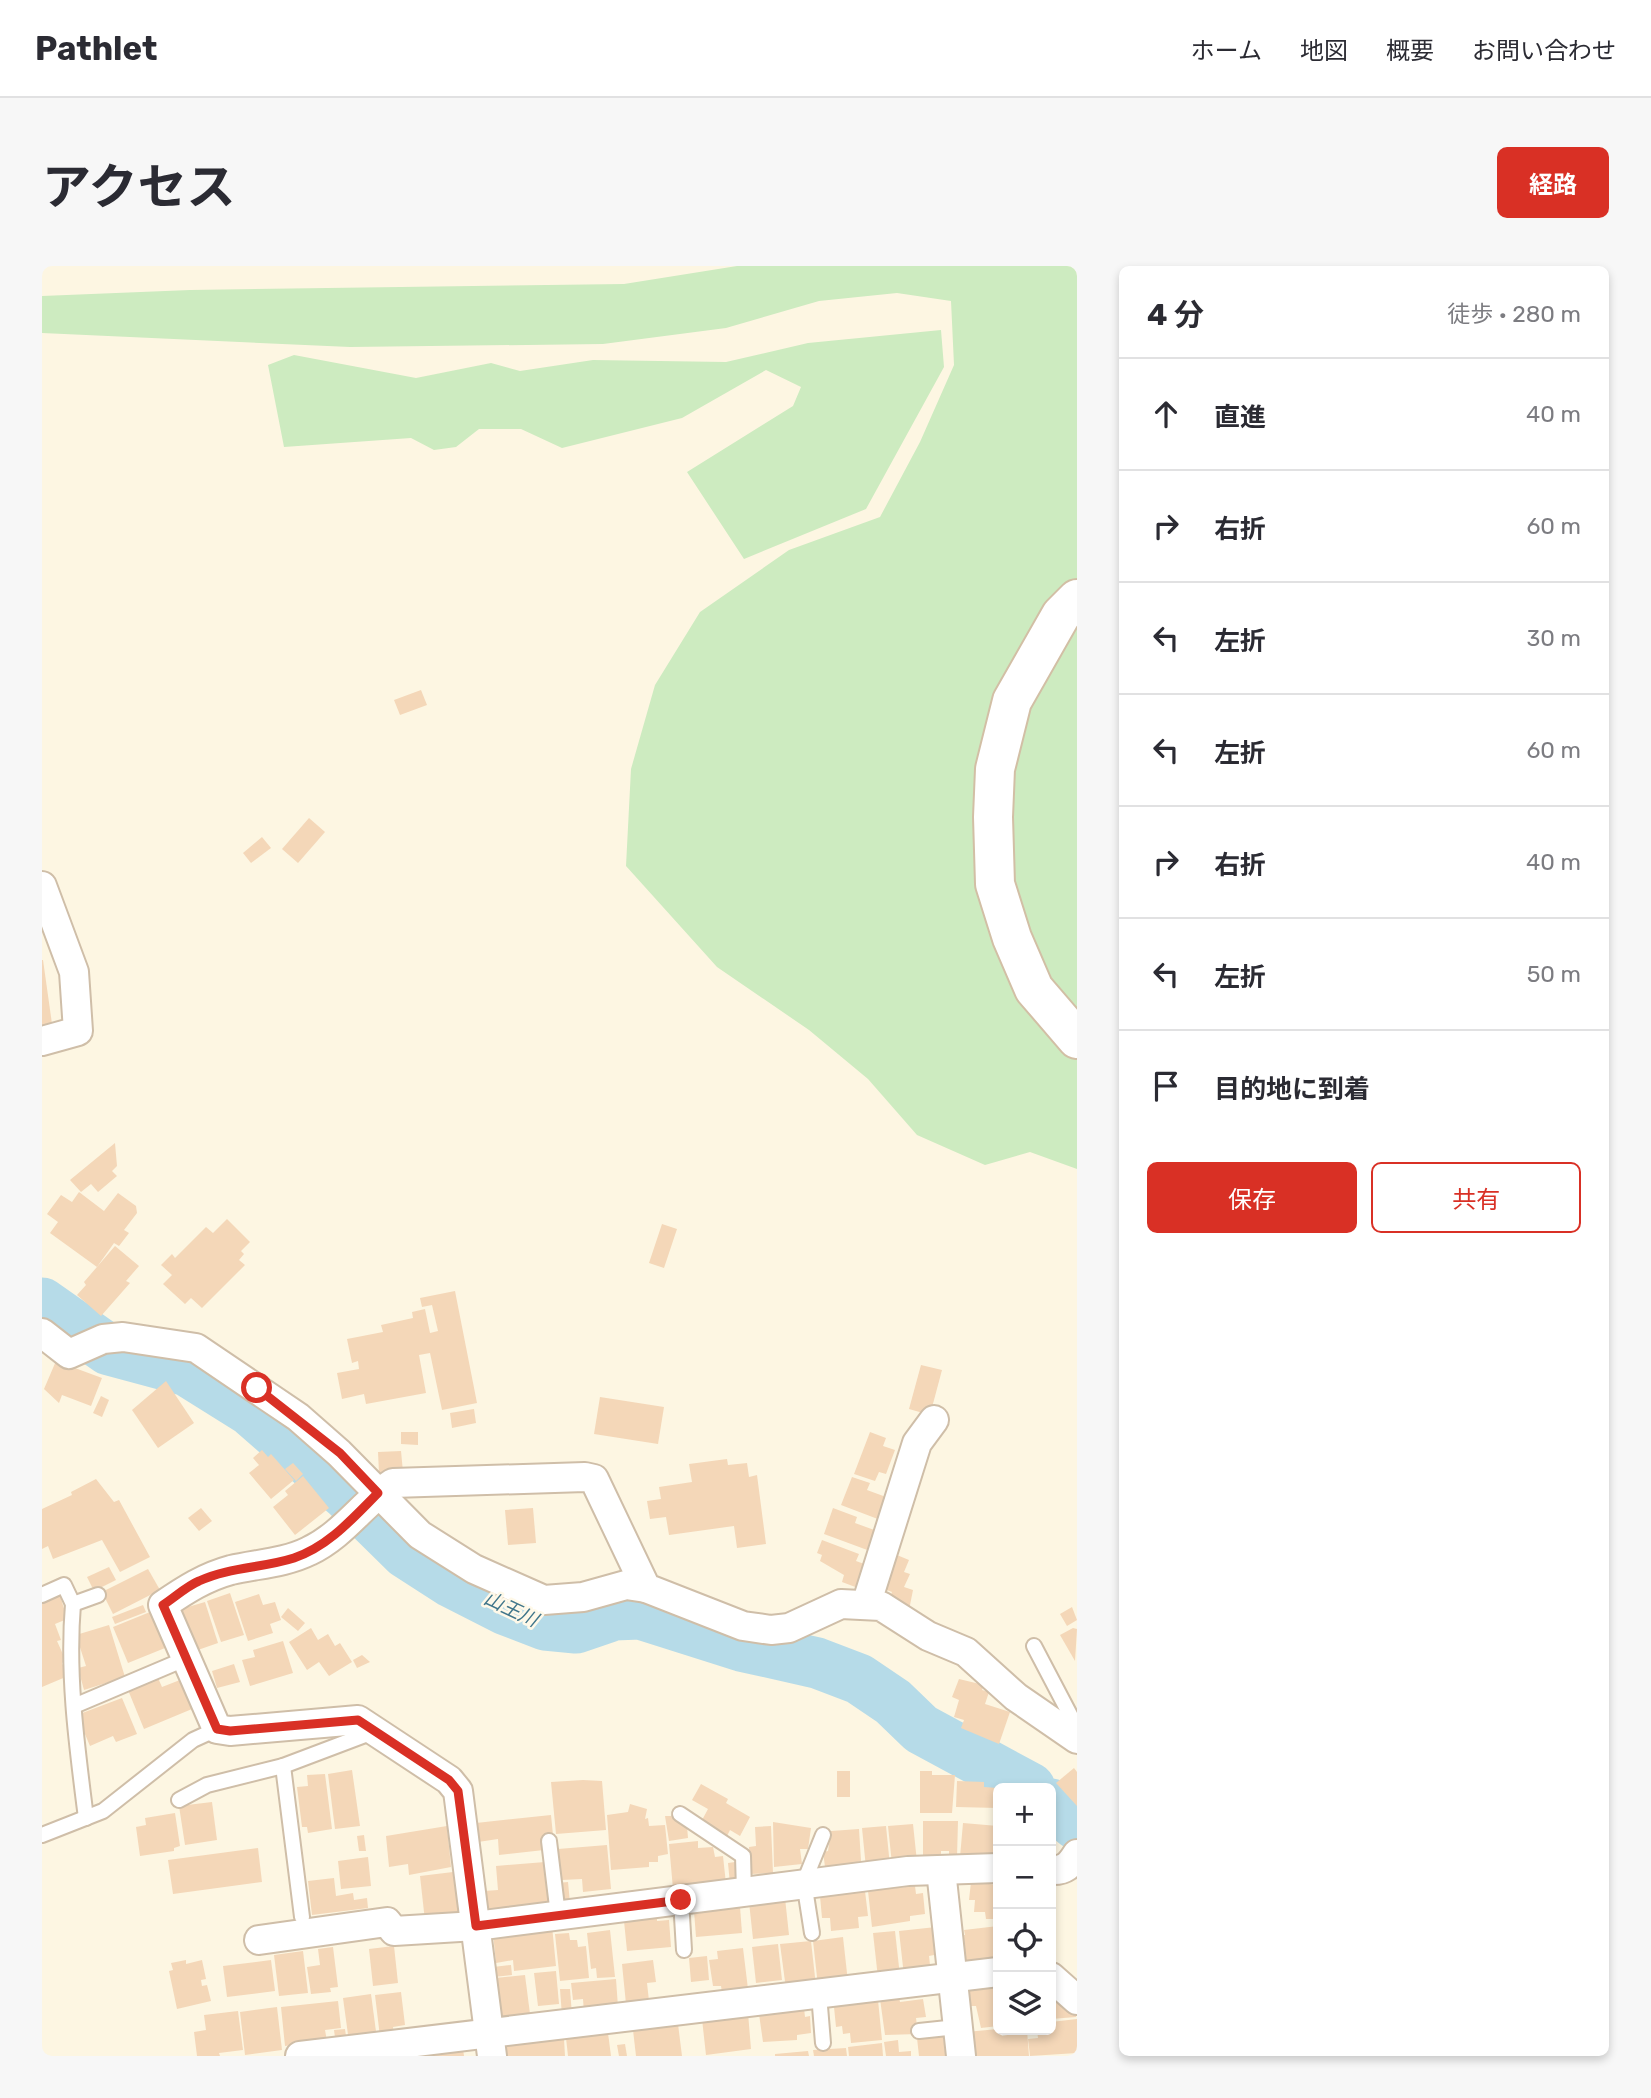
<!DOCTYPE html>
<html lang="ja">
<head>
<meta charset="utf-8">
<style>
	body { margin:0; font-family:Rubik,"Noto Sans JP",sans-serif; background:#f7f7f7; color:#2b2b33 }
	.controls { position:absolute; right:21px; bottom:21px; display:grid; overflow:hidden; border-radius:10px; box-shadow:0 4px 10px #0003 }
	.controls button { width:63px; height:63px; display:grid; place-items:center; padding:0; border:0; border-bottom:2px solid #e1e1e2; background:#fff; color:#2b2b33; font:35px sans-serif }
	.stop { position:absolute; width:21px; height:21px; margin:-16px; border:5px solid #d93025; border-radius:50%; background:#fff }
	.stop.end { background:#d93025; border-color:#fff; box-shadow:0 2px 7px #0008 }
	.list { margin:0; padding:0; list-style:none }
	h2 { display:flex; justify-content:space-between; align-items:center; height:91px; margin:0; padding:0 28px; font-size:30px }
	h2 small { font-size:23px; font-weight:400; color:#7c7c81 }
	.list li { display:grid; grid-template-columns:46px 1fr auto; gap:21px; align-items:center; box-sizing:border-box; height:112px; padding:0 28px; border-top:2px solid #e1e1e2 }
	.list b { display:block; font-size:26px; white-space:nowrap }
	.list em { font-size:23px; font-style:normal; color:#7c7c81 }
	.actions { display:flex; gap:14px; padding:21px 28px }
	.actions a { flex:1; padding:16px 0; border:2px solid #d93025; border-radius:10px; text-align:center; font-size:24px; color:#d93025 }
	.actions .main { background:#d93025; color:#fff }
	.icon { flex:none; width:38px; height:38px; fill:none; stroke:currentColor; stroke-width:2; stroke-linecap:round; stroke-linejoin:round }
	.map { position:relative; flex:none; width:1035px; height:1790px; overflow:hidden; border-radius:10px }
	header { display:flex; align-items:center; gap:42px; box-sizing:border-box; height:98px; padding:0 35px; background:#fff; border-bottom:2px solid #e1e1e2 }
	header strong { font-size:33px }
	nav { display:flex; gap:38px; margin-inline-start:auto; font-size:24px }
	.intro { display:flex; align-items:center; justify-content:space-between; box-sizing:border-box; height:168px; padding:0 42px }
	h1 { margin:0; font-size:49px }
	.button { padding:18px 32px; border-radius:10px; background:#d93025; color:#fff; font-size:24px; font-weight:700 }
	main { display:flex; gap:42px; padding:0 42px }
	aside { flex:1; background:#fff; border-radius:10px; box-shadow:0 4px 10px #0003 }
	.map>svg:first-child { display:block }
	.green { fill:#cdebc0 }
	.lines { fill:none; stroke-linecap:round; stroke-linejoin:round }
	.river { stroke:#b6dbe8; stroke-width:51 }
	.building { fill:#f4d7b8 }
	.lane-casing { stroke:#cfbea8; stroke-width:18 }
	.street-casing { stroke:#cfbea8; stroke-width:32 }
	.secondary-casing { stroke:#d2bfa5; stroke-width:42 }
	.lane { stroke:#fff; stroke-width:14 }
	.street { stroke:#fff; stroke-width:28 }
	.secondary { stroke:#fff; stroke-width:38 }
	.route { stroke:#d93025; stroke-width:9 }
	.labels { text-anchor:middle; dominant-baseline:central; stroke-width:5; stroke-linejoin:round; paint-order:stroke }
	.water-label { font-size:19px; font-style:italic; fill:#40768b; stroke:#fff9e9 }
</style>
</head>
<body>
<header>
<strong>Pathlet</strong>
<nav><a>ホーム</a><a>地図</a><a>概要</a><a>お問い合わせ</a></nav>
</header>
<div class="intro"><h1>アクセス</h1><a class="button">経路</a></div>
<main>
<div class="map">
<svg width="1035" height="1790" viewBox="0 0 1035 1790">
	<rect width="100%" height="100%" fill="#fdf6e2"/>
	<g class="green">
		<path d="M695 0H1035V903L988 886 943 899 875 869 826 813 767 764 675 701 584 600 589 503 613 419 658 346 747 284 838 251 878 176 912 99 909 35 855 27 777 35 684 62 561 78 308 81 0 67V30L148 24 582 18Z"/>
		<path d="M899 64 902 101 824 243 702 293 645 206 751 140 759 121 724 104 640 152 520 182 479 163H437L414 181 392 184 369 172 242 181 226 99 252 89 374 112 449 97 478 105 551 94 684 96 766 77Z"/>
	</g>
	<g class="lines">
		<g class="river">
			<path d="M0 1037 67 1084 145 1105 209 1145 305 1229 364 1287 409 1316 464 1344 503 1359 534 1362 572 1349 598 1348 699 1380 775 1397 817 1413 851 1436 879 1463 988 1522"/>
			<path d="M1009 1538 1035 1559"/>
		</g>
	</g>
	<g class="building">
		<path d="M379 424 385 439 358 449 352 434Z"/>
		<path d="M267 552 283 566 256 597 240 583Z"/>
		<path d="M220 571 229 582 209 597 201 587Z"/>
		<path d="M1 694 10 758 0 760V694Z"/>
		<path d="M73 877 75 900 70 905 75 910 56 926 49 918 39 926 28 914Z"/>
		<path d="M37 926 62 945 76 927 94 940 95 947 82 964 87 967 77 980 72 977 55 1001 8 967 16 956 5 948 19 929 30 936Z"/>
		<path d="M185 953 208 976 199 985 202 988 197 994 203 999 160 1042 149 1032 143 1038 121 1018 130 1009 119 999 130 988 133 992 164 961 171 967Z"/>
		<path d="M620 958 635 963 622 1002 607 997Z"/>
		<path d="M73 980 97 1000 84 1015 88 1017 59 1050 35 1029 44 1019 42 1016Z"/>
		<path d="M413 1025 435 1137 400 1144 388 1087 377 1089 384 1127 324 1138 322 1128 300 1133 295 1107 317 1103 316 1095 310 1097 305 1073 341 1066 339 1059 371 1052 370 1046 383 1043 388 1067 396 1065 390 1039 380 1041 378 1032Z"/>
		<path d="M14 1095 60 1112 49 1140 20 1129 17 1137 2 1123Z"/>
		<path d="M879 1099 900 1104 888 1149 867 1143Z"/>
		<path d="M124 1115 152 1157 116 1182 90 1144Z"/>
		<path d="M59 1130 67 1134 60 1151 51 1147Z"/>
		<path d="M558 1131 622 1141 616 1178 552 1168Z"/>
		<path d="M432 1143 434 1157 410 1162 408 1147Z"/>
		<path d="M359 1166H376V1179L359 1178Z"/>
		<path d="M828 1166 844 1172 841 1180 853 1184 844 1208 837 1206 833 1215 812 1208Z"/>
		<path d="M220 1184 226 1191 229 1188 252 1214 229 1233 207 1207 217 1199 211 1192Z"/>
		<path d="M359 1185 361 1206 337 1207 336 1186Z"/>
		<path d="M685 1193 686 1199 705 1197 707 1211 715 1209 724 1278 695 1282 692 1260 627 1269 624 1251 608 1253 605 1235 619 1233 617 1221 650 1216 647 1198Z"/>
		<path d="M251 1197 261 1208 254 1215 243 1203Z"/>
		<path d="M261 1210 287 1242 253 1269 231 1241 246 1229 243 1225Z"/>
		<path d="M810 1211 828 1217 825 1224 844 1231 841 1238 846 1240 841 1255 799 1239Z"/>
		<path d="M54 1213 72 1236 77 1234 108 1291 78 1306 60 1274 11 1293 6 1280 0 1283V1243L30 1229 29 1226Z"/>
		<path d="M159 1242 170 1255 157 1265 146 1252Z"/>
		<path d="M491 1242 494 1277 466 1279 463 1244Z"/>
		<path d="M791 1242 815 1251 813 1257 835 1265 828 1285 782 1268Z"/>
		<path d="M780 1274 817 1288 814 1295 825 1299 816 1322 800 1316 802 1309 778 1295 780 1289 775 1287Z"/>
		<path d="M850 1287 867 1294 862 1306 868 1308 862 1321 871 1324 867 1344 846 1336 850 1326 837 1321Z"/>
		<path d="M67 1301 74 1314 52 1325 45 1311Z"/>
		<path d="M106 1303 118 1324 71 1348 60 1326Z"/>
		<path d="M188 1327 202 1369 179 1376 165 1335Z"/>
		<path d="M217 1328 221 1339 233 1336 239 1354 228 1358 231 1367 206 1375 193 1336Z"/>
		<path d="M18 1329 25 1353 13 1358 19 1374 15 1375 24 1395 20 1397 26 1410 0 1421V1337Z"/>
		<path d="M163 1336 176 1377 153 1385 139 1343Z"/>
		<path d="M101 1339 104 1346 73 1358 70 1351Z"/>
		<path d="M1030 1341 1035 1354 1025 1360 1018 1348Z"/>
		<path d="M246 1342 263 1357 256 1365 239 1351Z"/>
		<path d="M108 1346 123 1382 86 1397 71 1361Z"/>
		<path d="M67 1359 83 1411 42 1424 36 1402 44 1400 34 1369Z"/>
		<path d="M269 1362 276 1374 286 1368 293 1380 298 1377 310 1396 287 1410 277 1396 265 1404 247 1376Z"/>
		<path d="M1031 1362 1035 1363 1033 1395 1018 1369Z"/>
		<path d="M241 1375 251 1407 208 1420 200 1394 213 1391 211 1384Z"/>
		<path d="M320 1389 328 1396 315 1402 311 1394Z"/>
		<path d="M192 1398 198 1416 175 1422 170 1405Z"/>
		<path d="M116 1412 120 1421 138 1414 150 1443 102 1463 86 1424Z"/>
		<path d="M917 1413 942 1419 940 1424 947 1426 943 1438 968 1446 957 1478 919 1462 922 1454 912 1451 917 1434 910 1431Z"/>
		<path d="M80 1432 95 1468 74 1476 71 1470 48 1480 35 1449Z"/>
		<path d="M1032 1502 1035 1506V1540L1014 1517Z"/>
		<path d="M310 1504 318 1560 293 1563 286 1508Z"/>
		<rect x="795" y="1505" width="13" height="26"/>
		<path d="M878 1505H890V1509H913L910 1547H878Z"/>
		<path d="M283 1508 290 1563 266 1567 265 1561H260L255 1521 266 1520 265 1509Z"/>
		<path d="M541 1514 560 1515 564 1564 514 1568 509 1516Z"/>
		<path d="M915 1515 942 1516V1521L956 1522V1542L914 1541Z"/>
		<path d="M659 1518 686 1533 684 1537 708 1551 698 1570 688 1564 685 1570 659 1556 666 1543 650 1534Z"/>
		<path d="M170 1536 175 1574 143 1579 137 1540Z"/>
		<path d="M588 1538 605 1543 603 1553 606 1552 607 1560 623 1559 626 1588 616 1590V1596H607V1601L569 1604 565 1549 586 1546Z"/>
		<path d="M133 1547 138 1580 132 1582V1585L98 1590 94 1561 104 1559 103 1552Z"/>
		<path d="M509 1549 511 1569 500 1570 502 1584 457 1589 456 1573 436 1576 434 1557Z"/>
		<path d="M623 1550H629L645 1560 646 1572 627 1575Z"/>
		<path d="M881 1555H916L915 1591H907V1585H899V1592H881Z"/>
		<path d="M731 1556 769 1562 766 1583H758L760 1598 732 1601Z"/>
		<path d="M921 1557 956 1560V1591H918Z"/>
		<path d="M871 1558 875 1596 850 1598 846 1560Z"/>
		<path d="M405 1560 409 1601 367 1609 366 1598 347 1601 344 1570Z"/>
		<path d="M729 1560 731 1607 708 1608 707 1581 714 1580 713 1561Z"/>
		<path d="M844 1560 848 1600 824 1602 820 1562Z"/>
		<path d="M817 1563 819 1595 815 1596 816 1604 784 1608 781 1586 786 1585 789 1565Z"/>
		<path d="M322 1569 324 1585H317L315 1570Z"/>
		<path d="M656 1575V1582L671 1581 673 1591 681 1590 684 1618 631 1623 627 1578Z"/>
		<path d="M565 1579 569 1623 541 1626 540 1613 520 1614 516 1583Z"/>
		<path d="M216 1582 220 1616 131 1628 126 1594Z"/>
		<path d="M326 1591 329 1620 299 1623 296 1595Z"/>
		<path d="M503 1596 509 1642 444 1648 442 1625 456 1624 454 1600Z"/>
		<path d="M693 1596 695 1611H698L688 1618 686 1597Z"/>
		<path d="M411 1606 417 1650 383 1655 378 1610Z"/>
		<path d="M292 1612 294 1630 311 1627 312 1634 325 1632 326 1642 270 1649 266 1615Z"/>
		<path d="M526 1616 528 1637 517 1638 515 1617Z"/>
		<path d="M929 1616 956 1619V1653H944L943 1646H932L933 1634H927Z"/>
		<path d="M873 1620 874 1628 881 1627 883 1648 868 1650V1655L830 1661 826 1625Z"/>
		<path d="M823 1625 826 1650 816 1651 817 1662 789 1665 788 1652H780L778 1630Z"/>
		<path d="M743 1632 747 1669 711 1673 707 1636Z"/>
		<path d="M698 1641 700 1667 654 1671 652 1645Z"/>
		<path d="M615 1652V1655L627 1654 629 1681 585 1685 582 1655Z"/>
		<path d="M510 1660 514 1700 472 1705 471 1694 454 1697 451 1667Z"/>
		<path d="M956 1660V1699L918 1697V1669H923L922 1664Z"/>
		<path d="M894 1661 897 1688 887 1690 888 1699 878 1700 879 1708 862 1710 857 1665Z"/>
		<path d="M568 1664 573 1711 555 1712 554 1702 549 1703 545 1667Z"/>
		<path d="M853 1665 858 1710 836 1712 831 1667Z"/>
		<path d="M527 1667 528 1674H535L536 1681 544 1680 547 1712 518 1715 513 1668Z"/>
		<path d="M801 1671 806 1716 776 1720 771 1675Z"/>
		<path d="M769 1675 774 1720 744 1723 738 1678Z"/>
		<path d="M736 1678 740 1714 714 1717 710 1681Z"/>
		<path d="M352 1680 356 1717 331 1720 327 1683Z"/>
		<path d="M291 1681 296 1721 288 1722 289 1726 269 1728 265 1701 278 1699 276 1683Z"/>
		<path d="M701 1682 706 1723 680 1726 679 1720H671L667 1694 676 1693 675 1685Z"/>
		<path d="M261 1685 266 1727 237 1730 232 1689Z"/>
		<path d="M665 1690 667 1714 649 1716 647 1692Z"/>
		<path d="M144 1694V1698L160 1694 164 1713 159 1714 160 1720 165 1719 169 1735 135 1743 127 1705 131 1704 129 1697Z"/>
		<path d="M229 1694 233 1725 185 1731 181 1700Z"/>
		<path d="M611 1694 614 1716 605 1717 607 1735 584 1738 580 1698Z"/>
		<path d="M469 1699 470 1709 452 1711 451 1701Z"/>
		<path d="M514 1705 517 1738 496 1740 492 1707Z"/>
		<path d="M483 1709 488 1748 458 1751 453 1712Z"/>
		<path d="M574 1713 576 1741 542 1747 541 1733 531 1734 529 1717Z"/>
		<path d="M956 1717V1760L939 1762 934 1740H929L927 1719Z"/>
		<path d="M518 1723H528L530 1749 520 1750Z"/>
		<path d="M359 1726 363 1759 351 1761 352 1769 338 1771 333 1729Z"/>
		<path d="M329 1728 335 1773 307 1776 301 1732Z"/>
		<path d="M857 1730 858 1736 881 1733 884 1751 874 1752 876 1768 843 1769 838 1733Z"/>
		<path d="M1022 1730 1033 1739 1034 1751 1009 1753V1731Z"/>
		<path d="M836 1734 840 1774 809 1777 808 1767 801 1768 800 1760 794 1761 792 1741Z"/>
		<path d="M296 1735 299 1762 283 1764 285 1775 243 1780 239 1741Z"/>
		<path d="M235 1741 240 1784 203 1789 198 1746Z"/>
		<path d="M762 1742 763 1751 768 1750 769 1767 755 1769V1774L721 1776 717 1748Z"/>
		<path d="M196 1745 201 1784 177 1787 178 1790H155L152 1766 164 1764 162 1749Z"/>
		<path d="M706 1747 709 1783 664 1789 660 1753Z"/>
		<path d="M1035 1753V1787L988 1790 986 1773 996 1772 995 1764H1009V1756Z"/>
		<path d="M636 1758 640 1790H594L591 1764Z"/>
		<path d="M303 1763 305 1777 294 1779 292 1764Z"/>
		<path d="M956 1763 960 1770 971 1768 970 1764H985L987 1790H927L924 1766Z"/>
		<path d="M566 1767 569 1790H526L524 1772Z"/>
		<path d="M901 1769 903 1785 908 1784 909 1790H877L875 1772Z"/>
		<path d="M522 1773 523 1790H465L463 1779Z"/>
		<path d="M856 1774 857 1786 869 1785V1790H844L842 1776Z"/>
		<path d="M840 1777 841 1790H807L806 1781Z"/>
		<path d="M583 1778 585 1790H577L575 1779Z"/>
		<path d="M804 1782 805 1790H772L771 1784Z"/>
		<path d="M421 1783 422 1790H382V1788Z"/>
		<path d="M766 1785 767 1790H733V1788Z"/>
	</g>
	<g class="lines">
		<g class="lane-casing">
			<g id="lane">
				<path d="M0 1329 22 1319 31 1338"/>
				<path d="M992 1380 1035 1462"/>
				<path d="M32 1440 143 1393"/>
				<path d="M241 1500 260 1651"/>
				<path d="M137 1534 165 1519 241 1500 331 1466"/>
				<path d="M638 1548 701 1590 702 1625"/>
				<path d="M44 1552C35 1481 25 1409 31 1338L56 1329"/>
				<path d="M0 1569 61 1545 151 1474 175 1463"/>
				<path d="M507 1575 516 1649"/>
				<path d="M639 1634 642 1684"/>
				<path d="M770 1667 762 1616 781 1569"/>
				<path d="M777 1728 781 1777"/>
				<path d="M877 1765 915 1761"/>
			</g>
		</g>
		<g class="street-casing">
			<g id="street">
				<path d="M0 620 32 706 36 765 0 775"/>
				<path d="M0 1067 27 1088 61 1073 81 1071 154 1082 256 1151 297 1187 378 1269 432 1303 502 1334 541 1331 584 1319 604 1322"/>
				<path d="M824 1339 875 1177 892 1154"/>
				<path d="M899 1604 919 1790"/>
				<path d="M1009 1604C1023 1605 1028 1599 1035 1588"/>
				<path d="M217 1674 345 1656 352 1665 434 1660 866 1605 956 1602"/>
				<path d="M1009 1711 1035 1734"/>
				<path d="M258 1790 956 1706"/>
				<path d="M450 1790 416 1525 407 1514 316 1454 188 1465 175 1463 121 1339C143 1324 163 1311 189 1304 215 1298 243 1297 267 1285 301 1269 321 1237 351 1217L543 1211 552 1213 604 1322 701 1360 729 1364 747 1362 799 1338 839 1340 886 1370 924 1386 974 1431 1035 1473"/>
			</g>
		</g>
		<g class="secondary-casing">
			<path id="secondary" d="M1035 333 1019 349 970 435 953 503 951 551 953 618 970 672 992 723 1035 773"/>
		</g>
		<use href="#lane" class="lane"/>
		<use href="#street" class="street"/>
		<use href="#secondary" class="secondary"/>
	</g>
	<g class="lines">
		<path class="route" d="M215 1122 298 1187 336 1227C311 1252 287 1280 252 1292 221 1302 187 1301 157 1315 145 1320 133 1331 121 1339L175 1463 188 1465 316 1454 407 1514 416 1525 434 1660 639 1634"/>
	</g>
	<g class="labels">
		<g class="water-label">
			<text transform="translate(469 1343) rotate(25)">山王川</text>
		</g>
	</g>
</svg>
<div class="controls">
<button>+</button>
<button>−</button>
<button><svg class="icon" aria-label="locate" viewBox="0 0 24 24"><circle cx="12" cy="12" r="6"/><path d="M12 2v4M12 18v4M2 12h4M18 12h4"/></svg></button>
<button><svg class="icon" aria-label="layers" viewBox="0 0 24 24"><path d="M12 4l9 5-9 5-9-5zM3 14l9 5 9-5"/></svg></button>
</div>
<div class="stop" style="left:215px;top:1122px"></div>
<div class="stop end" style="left:639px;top:1634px"></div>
</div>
<aside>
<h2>4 分<small>徒歩 · 280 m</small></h2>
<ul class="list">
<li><svg class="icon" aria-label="ahead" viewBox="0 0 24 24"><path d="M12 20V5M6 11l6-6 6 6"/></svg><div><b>直進</b></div><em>40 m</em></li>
<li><svg class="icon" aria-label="right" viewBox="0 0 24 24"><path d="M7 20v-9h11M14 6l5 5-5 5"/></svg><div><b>右折</b></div><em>60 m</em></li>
<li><svg class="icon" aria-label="left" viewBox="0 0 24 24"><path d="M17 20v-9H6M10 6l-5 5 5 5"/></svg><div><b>左折</b></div><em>30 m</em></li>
<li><svg class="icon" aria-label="left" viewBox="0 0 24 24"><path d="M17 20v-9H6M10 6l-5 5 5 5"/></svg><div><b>左折</b></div><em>60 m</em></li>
<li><svg class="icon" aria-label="right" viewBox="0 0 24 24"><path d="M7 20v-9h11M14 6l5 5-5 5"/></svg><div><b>右折</b></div><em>40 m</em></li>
<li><svg class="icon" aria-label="left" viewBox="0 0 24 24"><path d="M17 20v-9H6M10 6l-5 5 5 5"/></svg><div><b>左折</b></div><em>50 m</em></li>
<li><svg class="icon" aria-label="arrive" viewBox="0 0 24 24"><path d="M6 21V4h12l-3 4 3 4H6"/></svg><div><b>目的地に到着</b></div></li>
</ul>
<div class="actions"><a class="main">保存</a><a>共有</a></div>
</aside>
</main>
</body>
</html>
